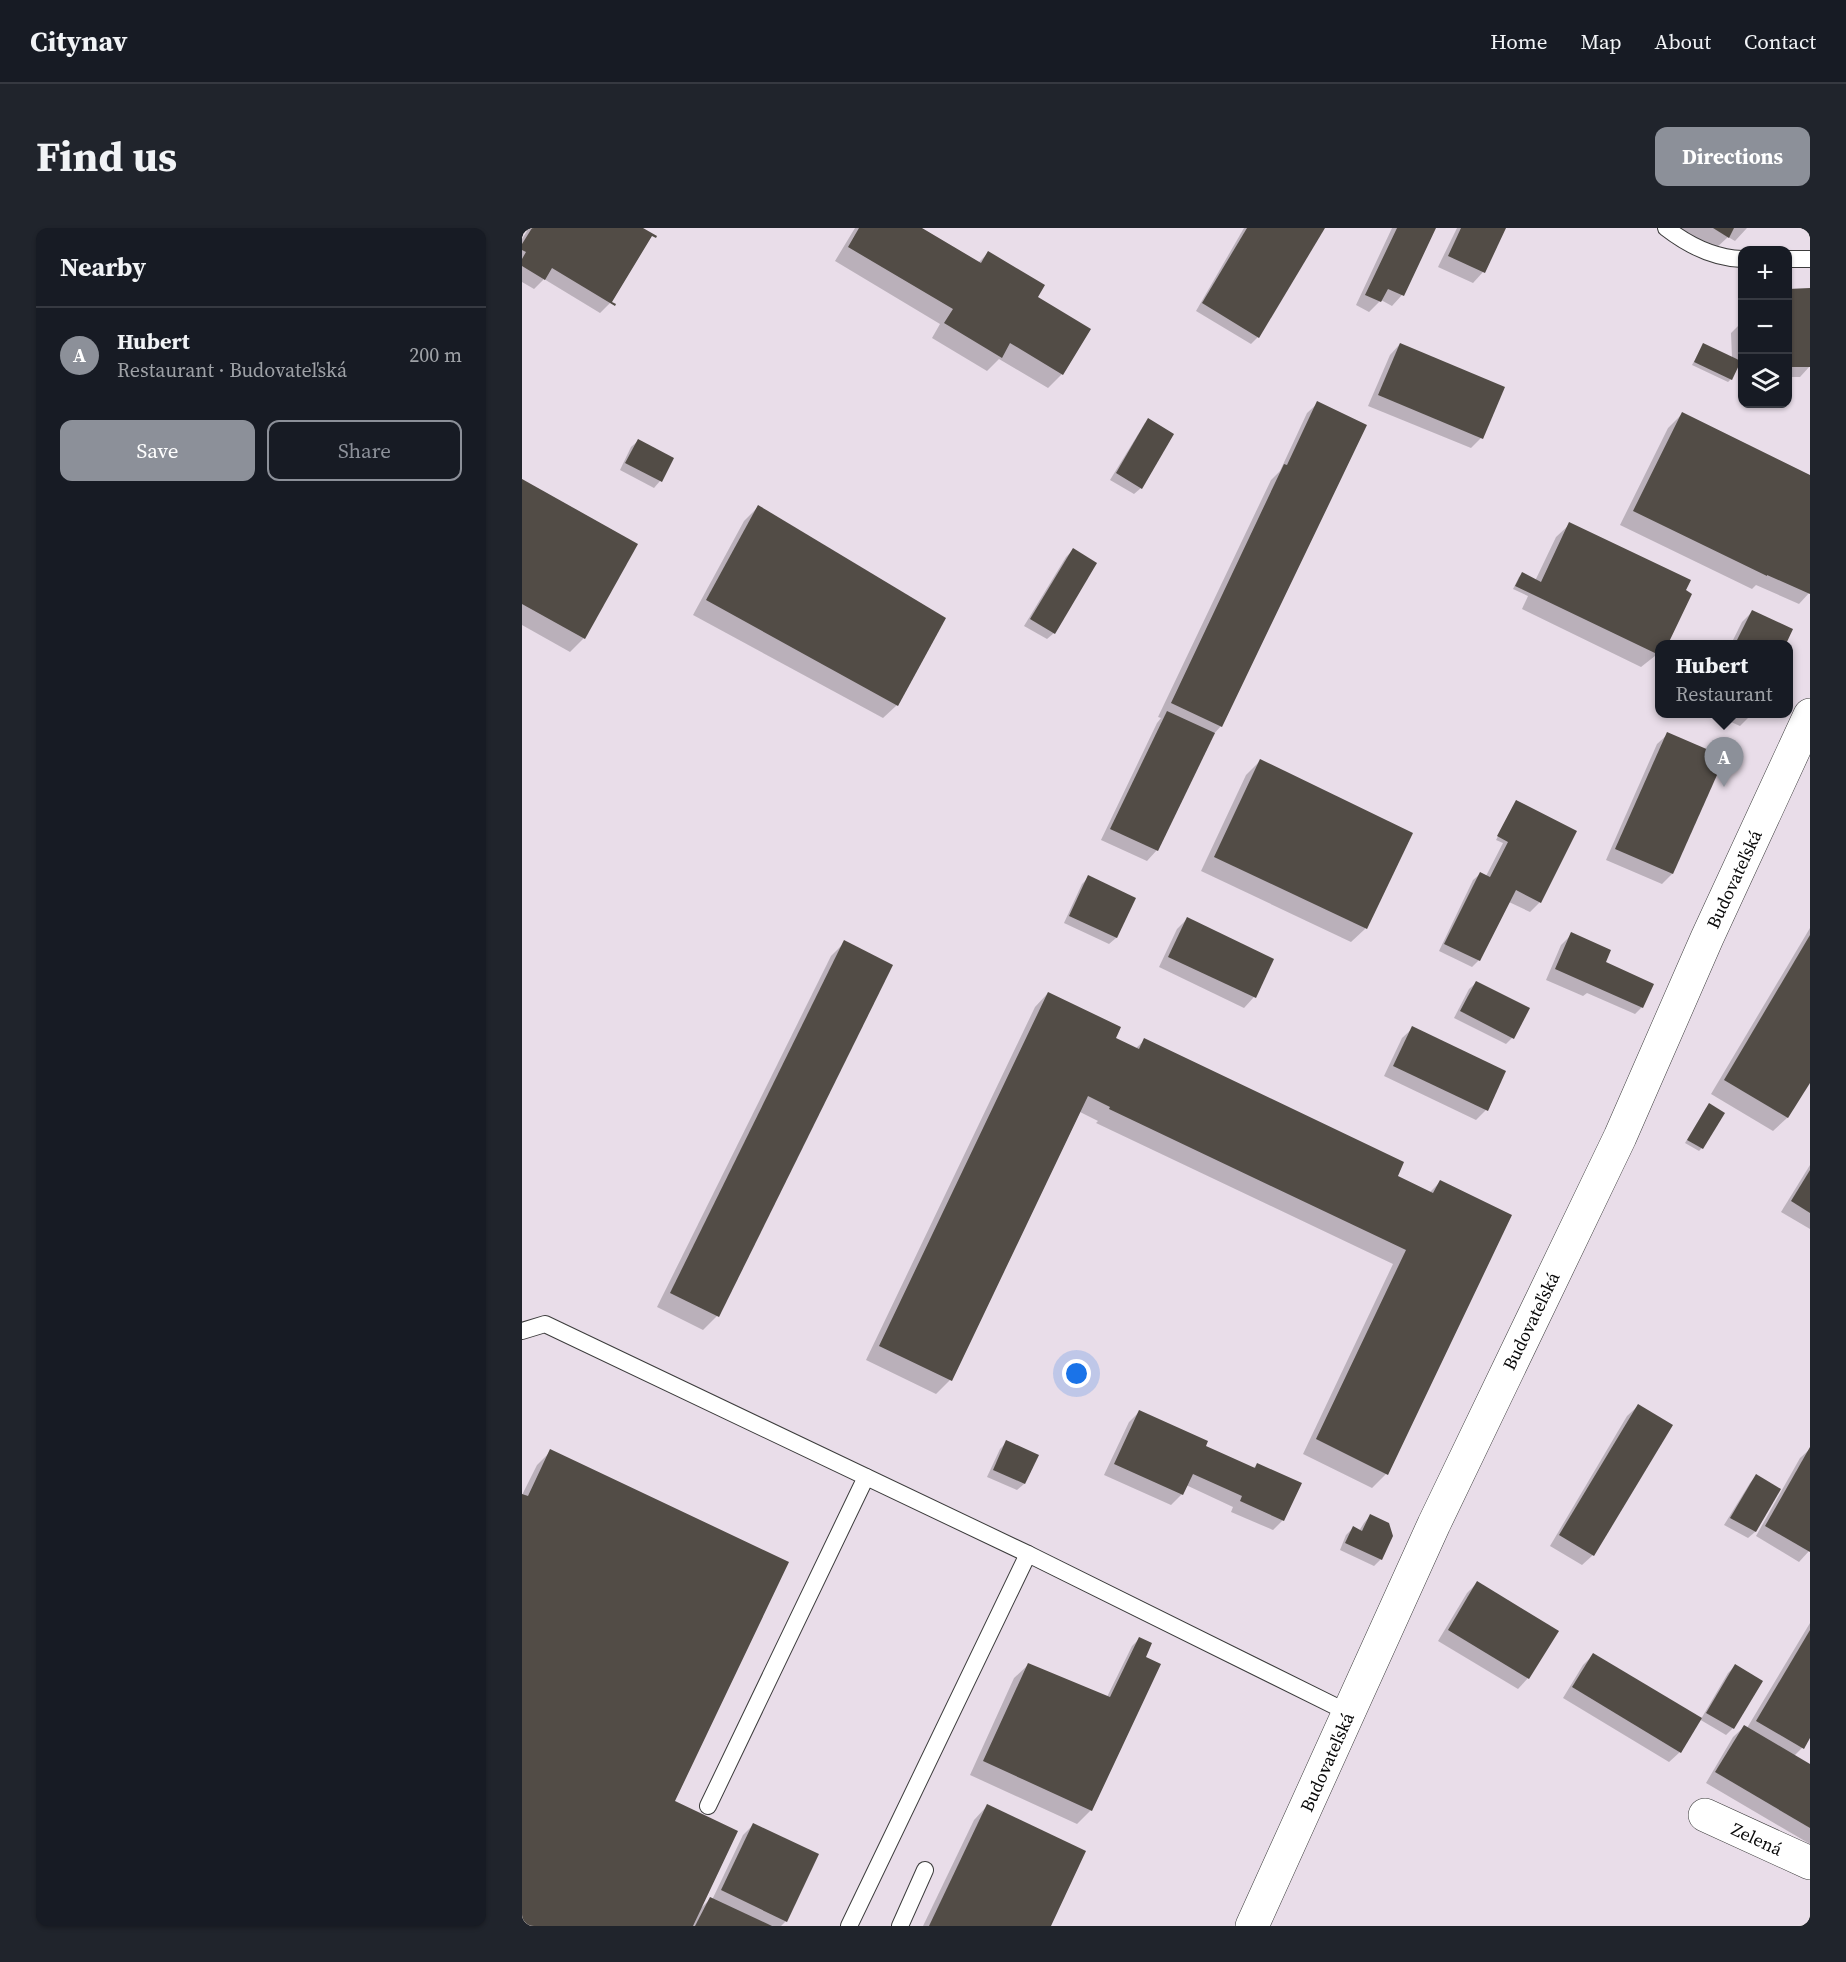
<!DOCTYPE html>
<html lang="en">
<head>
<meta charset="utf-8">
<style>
	body { margin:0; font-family:"Source Serif 4",serif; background:#20242c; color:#f1f3f6 }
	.controls { position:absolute; right:18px; top:18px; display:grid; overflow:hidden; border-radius:12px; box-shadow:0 2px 4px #0004 }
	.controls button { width:54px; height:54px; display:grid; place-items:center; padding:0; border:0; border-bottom:2px solid #363941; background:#171b24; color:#f1f3f6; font:30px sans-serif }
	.you { position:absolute; left:555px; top:1146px; width:21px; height:21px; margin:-15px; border:4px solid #fff; border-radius:50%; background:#1a73e8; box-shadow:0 0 0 9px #1a73e833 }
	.badge { display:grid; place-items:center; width:39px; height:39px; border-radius:50%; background:#8c9099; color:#fff; font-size:20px; font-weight:700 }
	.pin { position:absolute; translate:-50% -50px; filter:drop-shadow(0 2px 3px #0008) }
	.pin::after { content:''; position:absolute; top:32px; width:21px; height:18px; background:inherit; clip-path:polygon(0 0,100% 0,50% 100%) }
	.popup { position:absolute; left:1133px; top:412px; width:138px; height:78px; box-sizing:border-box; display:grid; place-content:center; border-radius:12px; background:#171b24; filter:drop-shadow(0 2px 4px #0005); font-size:20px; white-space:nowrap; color:#9ea1a6 }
	.popup b { font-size:22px; color:#f1f3f6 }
	.popup::after { content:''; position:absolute; left:50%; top:100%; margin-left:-12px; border:12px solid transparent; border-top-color:#171b24 }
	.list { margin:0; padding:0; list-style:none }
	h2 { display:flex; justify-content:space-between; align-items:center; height:78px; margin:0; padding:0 24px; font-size:26px }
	h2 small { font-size:20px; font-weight:400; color:#9ea1a6 }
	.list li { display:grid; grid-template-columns:39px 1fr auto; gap:18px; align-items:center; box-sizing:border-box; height:96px; padding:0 24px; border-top:2px solid #363941 }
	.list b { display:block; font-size:22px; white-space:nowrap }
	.list p { margin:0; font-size:20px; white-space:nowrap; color:#9ea1a6 }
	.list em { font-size:20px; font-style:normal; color:#9ea1a6 }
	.actions { display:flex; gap:12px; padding:18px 24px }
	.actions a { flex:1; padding:14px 0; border:2px solid #8c9099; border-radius:12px; text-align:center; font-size:21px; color:#8c9099 }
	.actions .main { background:#8c9099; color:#fff }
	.icon { flex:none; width:33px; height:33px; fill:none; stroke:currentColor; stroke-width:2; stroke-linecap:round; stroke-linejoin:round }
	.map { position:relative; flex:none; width:1288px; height:1698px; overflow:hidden; border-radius:12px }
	header { display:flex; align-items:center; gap:36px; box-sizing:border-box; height:84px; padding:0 30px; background:#171b24; border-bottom:2px solid #363941 }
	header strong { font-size:28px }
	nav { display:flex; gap:33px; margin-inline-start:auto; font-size:21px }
	.intro { display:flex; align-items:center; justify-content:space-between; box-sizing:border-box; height:144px; padding:0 36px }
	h1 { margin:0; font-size:42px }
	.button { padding:15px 27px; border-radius:12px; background:#8c9099; color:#fff; font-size:21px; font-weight:700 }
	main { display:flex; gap:36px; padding:0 36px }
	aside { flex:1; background:#171b24; border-radius:12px; box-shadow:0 2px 4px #0004 }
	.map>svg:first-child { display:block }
	.industrial { fill:#e9dde9; fill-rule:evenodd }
	.shadow { fill:#0003 }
	.building { fill:#524c46 }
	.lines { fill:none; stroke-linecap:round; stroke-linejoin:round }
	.service-casing { stroke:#3c3c3c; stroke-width:18 }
	.minor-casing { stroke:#3c3c3c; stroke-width:34 }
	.service { stroke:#fff; stroke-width:16 }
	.minor { stroke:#fff; stroke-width:33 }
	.labels { text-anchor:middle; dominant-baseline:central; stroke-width:6; stroke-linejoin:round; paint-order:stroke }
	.street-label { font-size:18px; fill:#090909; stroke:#fff }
</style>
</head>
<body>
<header>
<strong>Citynav</strong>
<nav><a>Home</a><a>Map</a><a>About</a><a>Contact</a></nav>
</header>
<div class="intro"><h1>Find us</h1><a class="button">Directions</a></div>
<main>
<aside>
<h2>Nearby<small></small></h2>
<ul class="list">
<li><span class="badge">A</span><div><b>Hubert</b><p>Restaurant · Budovateľská</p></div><em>200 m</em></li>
</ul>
<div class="actions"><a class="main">Save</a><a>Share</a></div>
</aside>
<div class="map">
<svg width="1288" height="1698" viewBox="0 0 1288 1698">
	<rect width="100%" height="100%" fill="#fffce6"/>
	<path class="industrial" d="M0 0H1288V1698H0ZM1220 22H1266V176H1220ZM1138 416H1266V486H1138Z"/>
	<g class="shadow">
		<path d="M0 0H119L88 75 78 85 22 51 12 61 0 54V11L5 3Z"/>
		<path d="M333 0H397L456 35 466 25 514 70 567 102 540 146 526 160 477 131 465 143 410 110 418 96 313 33Z"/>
		<path d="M722 0H801L736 109 729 116 674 83Z"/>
		<path d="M870 0H912L880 67 870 78 859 72 847 84 834 77Z"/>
		<path d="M935 0H983L961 44 951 55 916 39Z"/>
		<path d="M1156 0H1225L1213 13 1206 9 1192 22Z"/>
		<path d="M1266 62H1287L1288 138 1278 149H1266Z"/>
		<path d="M1220 94V131L1212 132 1209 151 1206 154 1170 137 1181 117 1210 130 1209 105Z"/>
		<path d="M878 116 959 210 949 220 846 178 868 127Z"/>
		<path d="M796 175 699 498 690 508 635 622 625 633 579 612 635 495 639 490 636 489 749 252 758 243 785 185Z"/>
		<path d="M1160 186 1288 249V364L1277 376 1234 357 1230 361 1098 297 1146 200Z"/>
		<path d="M623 195 619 260 612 266 588 252Z"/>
		<path d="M116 213 150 230 138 253 132 260 98 242 109 219Z"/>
		<path d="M0 253 62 410 48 424 0 397Z"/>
		<path d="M236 279 375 477 361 490 171 387 222 293Z"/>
		<path d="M1048 296 1168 366 1145 416H1138V424L1119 439 1000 381 1006 368 991 361 997 349 1000 346 1013 353 1034 309Z"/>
		<path d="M551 322 532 405 525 411 502 398 544 329Z"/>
		<path d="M1230 384 1269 402 1262 416H1209L1220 394Z"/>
		<path d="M1191 486H1230L1218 498Z"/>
		<path d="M1146 506 1150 646 1140 656 1084 632 1135 516Z"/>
		<path d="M738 533 889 606 843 701 829 714 679 643 724 547Z"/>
		<path d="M994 574 1018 674 1008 684 987 674 957 732 950 739 917 723 951 652 958 646 964 648 981 615 974 612Z"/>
		<path d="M567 649 612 670 594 710 587 716 542 695 560 656Z"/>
		<path d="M665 691 750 731 732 769 722 780 637 739 655 701Z"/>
		<path d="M1288 700V852L1265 890 1251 903 1189 866Z"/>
		<path d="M1050 706 1082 735 1120 779 1113 786 1065 765 1061 768 1024 752 1039 717Z"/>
		<path d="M323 714 369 738 195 1088 181 1102 135 1079 309 728Z"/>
		<path d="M954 755 990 810 984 816 932 790 947 761Z"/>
		<path d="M526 765 592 811 613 821 623 812 874 949 907 965 918 954 864 1246 850 1260 781 1226 871 1036 574 895 576 893 558 884 428 1152 414 1166 344 1132 513 779Z"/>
		<path d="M891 800 964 882 954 892 862 848 880 810Z"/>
		<path d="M1184 880 1180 920 1177 923 1163 915Z"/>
		<path d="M1288 937V1001L1259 984Z"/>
		<path d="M1116 1178 1071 1327 1060 1337 1028 1318 1105 1188Z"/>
		<path d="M617 1184 682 1219 731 1241 735 1236 761 1292 751 1302 709 1284 711 1279 664 1257 660 1266 649 1277 582 1247 607 1194Z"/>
		<path d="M485 1214 502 1256 495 1262 465 1249 478 1221Z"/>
		<path d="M1288 1221V1322L1277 1334 1234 1308 1278 1230Z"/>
		<path d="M29 1223 151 1573 178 1681 188 1671 190 1672 221 1607 231 1597 264 1693 259 1698H0V1267L15 1237Z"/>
		<path d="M1234 1248 1257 1262 1233 1304 1226 1310 1202 1297 1228 1255Z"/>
		<path d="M848 1288 859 1331 852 1338 818 1322 824 1307 831 1300 837 1303 842 1295Z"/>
		<path d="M955 1355 1006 1450 996 1461 916 1413 945 1365Z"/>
		<path d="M1288 1395V1507L1280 1520 1272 1528 1288 1537V1616L1184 1555 1211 1509 1222 1499 1225 1500Z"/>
		<path d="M617 1411 622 1429 612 1488 569 1582 555 1596 448 1547 492 1450 506 1437 585 1469 610 1418Z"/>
		<path d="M1071 1427 1179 1491 1206 1445 1213 1438 1239 1453 1211 1500 1204 1507 1177 1491 1158 1524 1147 1534 1041 1470 1061 1437Z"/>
		<path d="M465 1578 527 1698H401L452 1592Z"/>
	</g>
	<g class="building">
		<path d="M10 0H121L135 8 134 10 130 8 90 74 94 76 93 78 30 40 23 52 0 38V31L4 24 0 22V16Z"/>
		<path d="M337 0H400L459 35 466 23 523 57 516 69 569 101 541 147 488 115 480 130 422 95 431 81 326 19Z"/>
		<path d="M725 0H803L737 110 680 75Z"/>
		<path d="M875 0H914L882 68 866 61 859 74 843 67Z"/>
		<path d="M939 0H984L963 45 926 28Z"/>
		<path d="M1191 0H1212L1207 10Z"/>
		<path d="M1288 60V139H1266V61Z"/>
		<path d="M878 115 983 159 961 211 856 167Z"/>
		<path d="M1181 115 1219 133 1210 152 1172 134Z"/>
		<path d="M795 173 845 197 700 499 649 475 762 236 765 237Z"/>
		<path d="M1160 184 1288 247V366L1245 347V348L1111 283Z"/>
		<path d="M626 190 652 206 620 261 594 245Z"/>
		<path d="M116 211 152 230 140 254 103 235Z"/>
		<path d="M0 251 116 316 63 411 0 376Z"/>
		<path d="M236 277 424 390 376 478 184 372Z"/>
		<path d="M1047 294 1169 352 1164 362 1170 366 1146 416H1138L1135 426 993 358 1000 344 1019 354Z"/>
		<path d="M551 320 575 335 533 406 508 391Z"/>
		<path d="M1230 382 1271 401 1264 416H1213Z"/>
		<path d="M645 483 693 505 636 623 588 601Z"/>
		<path d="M1145 504 1203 529 1151 646 1093 621Z"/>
		<path d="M738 531 891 605 845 701 692 629Z"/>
		<path d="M994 572 1055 603 1019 675 994 662 958 733 922 716 958 644 968 649 986 614 975 608Z"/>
		<path d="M566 647 614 670 595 710 547 688Z"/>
		<path d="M665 689 752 731 734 770 646 729Z"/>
		<path d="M1049 704 1089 722 1084 734 1132 756 1121 780 1033 741Z"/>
		<path d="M1288 707V855L1266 890 1202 852Z"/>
		<path d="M322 712 371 737 197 1089 148 1065Z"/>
		<path d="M954 753 1008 780 992 811 938 783Z"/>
		<path d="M526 764 599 799 594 810 617 821 622 810 882 934 876 948 911 965 918 952 990 987 866 1247 794 1211 884 1022 587 881 588 879 566 868 430 1153 357 1118Z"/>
		<path d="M890 798 984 843 966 883 871 838Z"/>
		<path d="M1187 875 1203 885 1181 921 1165 912Z"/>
		<path d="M1288 942V985L1269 973Z"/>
		<path d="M1116 1176 1151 1197 1072 1328 1037 1307Z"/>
		<path d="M617 1182 686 1213 684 1218 733 1240 735 1235 780 1255 762 1293 718 1273 720 1268 671 1246 661 1267 592 1236Z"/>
		<path d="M484 1212 517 1227 503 1256 471 1242Z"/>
		<path d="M1288 1219V1324L1243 1298Z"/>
		<path d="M28 1221 267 1334 153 1573 216 1603 171 1698H0V1266L6 1268Z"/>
		<path d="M1234 1246 1259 1261 1234 1304 1208 1290Z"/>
		<path d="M848 1286 867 1295 871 1308 860 1332 823 1315 831 1298 840 1303Z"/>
		<path d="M955 1353 1037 1403 1007 1451 926 1402Z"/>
		<path d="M1288 1402V1510L1282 1521 1234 1493Z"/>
		<path d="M617 1409 630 1415 624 1429 639 1436 570 1583 461 1533 506 1435 588 1469Z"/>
		<path d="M1071 1425 1180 1490 1159 1525 1050 1459Z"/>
		<path d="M1213 1436 1241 1453 1212 1501 1184 1485Z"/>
		<path d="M1222 1497 1288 1536V1600L1193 1544Z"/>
		<path d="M465 1576 564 1623 529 1698H407Z"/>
		<path d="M231 1595 297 1626 265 1694 199 1662Z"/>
		<path d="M188 1669 250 1698H173Z"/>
	</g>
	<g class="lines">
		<g class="service-casing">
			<g id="service">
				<path d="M1144 0C1166 17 1192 30 1220 31"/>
				<path d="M1266 31H1288"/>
				<path d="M0 1103 23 1096 506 1326"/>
				<path d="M186 1578 344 1249"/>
				<path d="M327 1698 506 1326 827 1485"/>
				<path d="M378 1698 403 1642"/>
			</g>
		</g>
		<g class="minor-casing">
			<g id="minor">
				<path d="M1183 1587 1288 1635"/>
				<path d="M730 1698 912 1296 1098 909 1185 710 1288 487"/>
			</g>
		</g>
		<use href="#service" class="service"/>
		<use href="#minor" class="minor"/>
	</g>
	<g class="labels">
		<g class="street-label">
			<text transform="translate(1212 651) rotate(-65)">Budovateľská</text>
			<text transform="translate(1009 1093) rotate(-64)">Budovateľská</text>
			<text transform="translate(805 1534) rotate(-66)">Budovateľská</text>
			<text transform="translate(1235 1611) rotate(25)">Zelená</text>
		</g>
	</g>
</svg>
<div class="controls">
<button>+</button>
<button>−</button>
<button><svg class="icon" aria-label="layers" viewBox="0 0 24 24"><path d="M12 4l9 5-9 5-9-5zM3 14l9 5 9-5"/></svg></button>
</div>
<div class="you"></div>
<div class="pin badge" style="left:1202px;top:559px">A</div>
<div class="popup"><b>Hubert</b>Restaurant</div>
</div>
</main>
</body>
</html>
